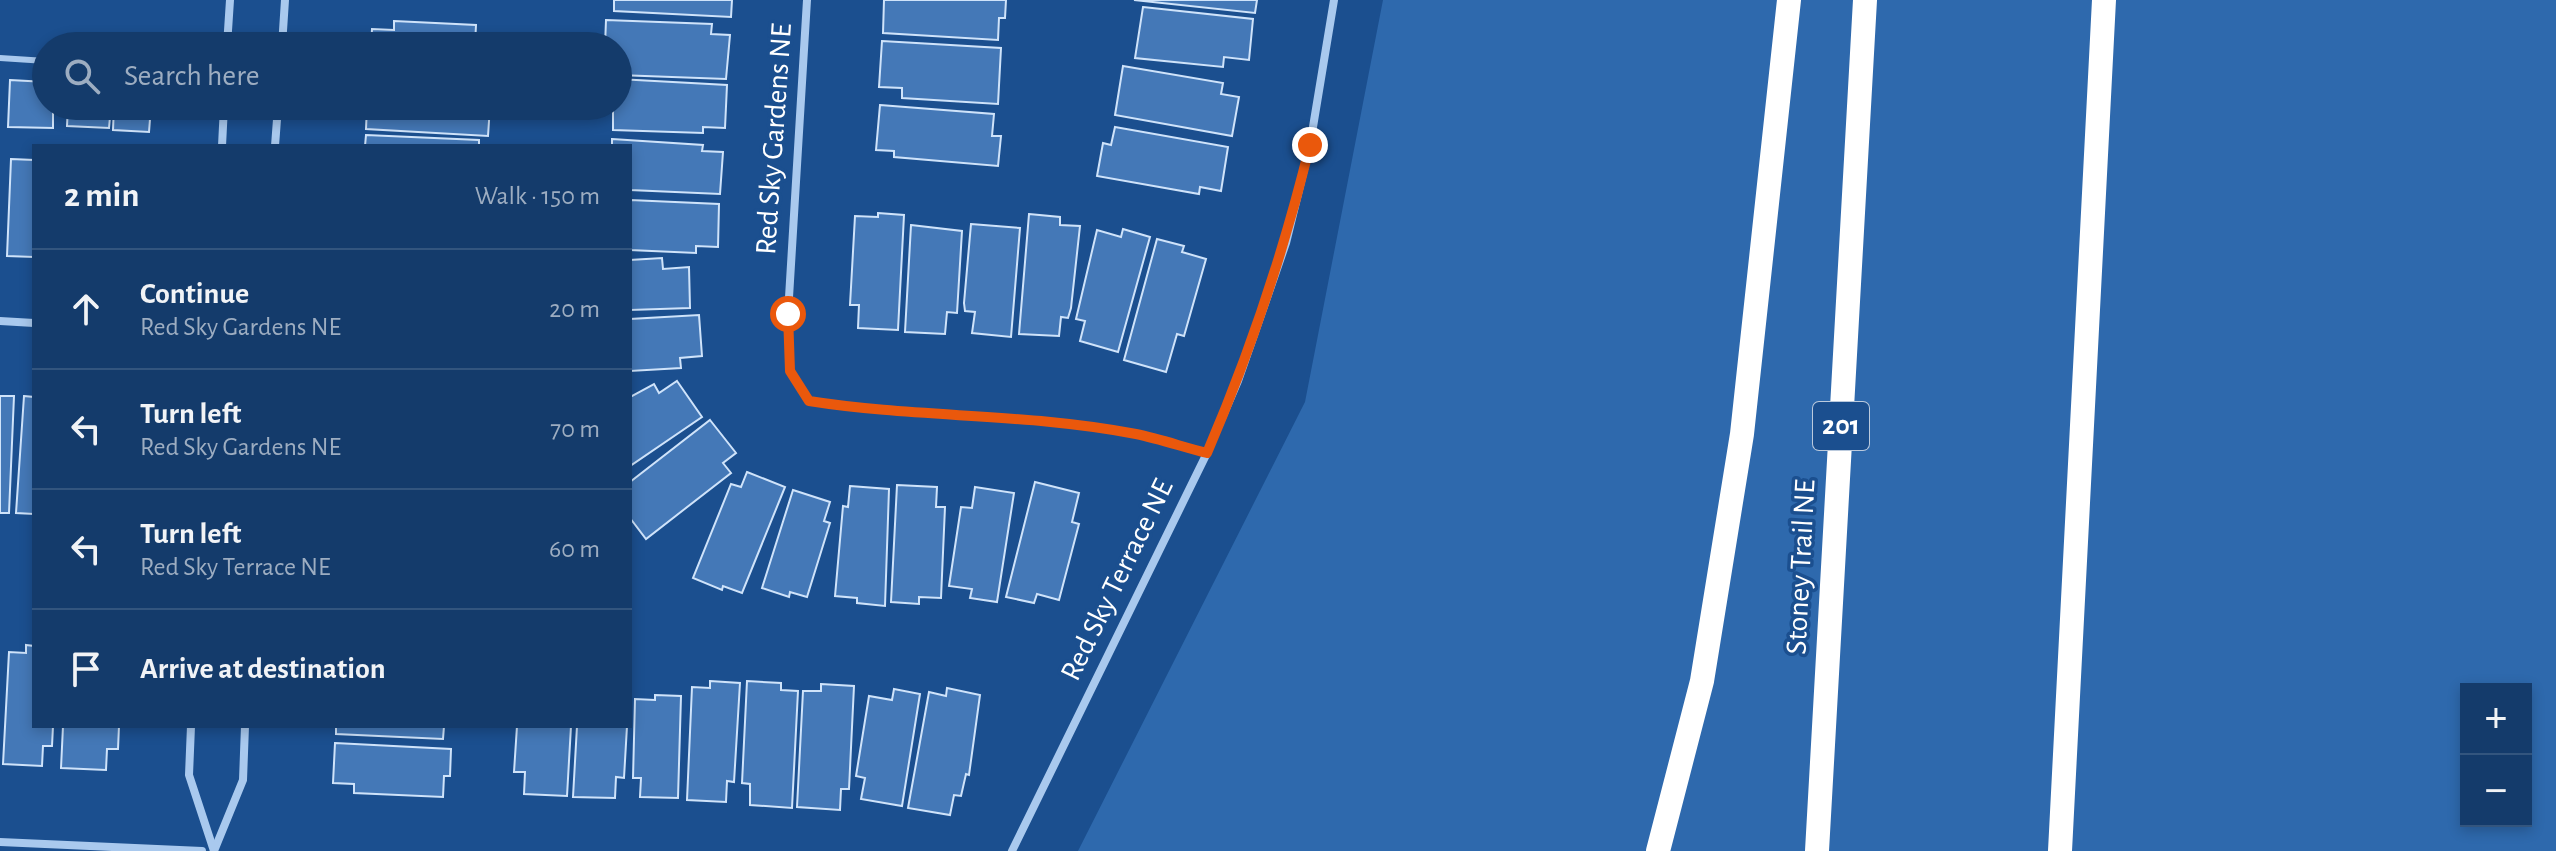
<!DOCTYPE html>
<html lang="en">
<head>
<meta charset="utf-8">
<style>
	body { margin:0; font-family:"Alegreya Sans",sans-serif; background:#1d4271; color:#f1f3f6 }
	.controls { position:absolute; right:24px; bottom:24px; display:grid; overflow:hidden; border-radius:0px; box-shadow:0 4px 12px #0003 }
	.controls button { width:72px; height:72px; display:grid; place-items:center; padding:0; border:0; border-bottom:2px solid #33557e; background:#143b6b; color:#f1f3f6; font:40px sans-serif }
	.stop { position:absolute; width:24px; height:24px; margin:-18px; border:6px solid #ea580c; border-radius:50%; background:#fff }
	.stop.end { background:#ea580c; border-color:#fff; box-shadow:0 2px 8px #0008 }
	.list { margin:0; padding:0; list-style:none }
	h2 { display:flex; justify-content:space-between; align-items:center; height:104px; margin:0; padding:0 32px; font-size:34px }
	h2 small { font-size:26px; font-weight:400; color:#9dadc1 }
	.list li { display:grid; grid-template-columns:52px 1fr auto; gap:24px; align-items:center; box-sizing:border-box; height:120px; padding:0 32px; border-top:2px solid #33557e }
	.list b { display:block; font-size:30px; white-space:nowrap }
	.list p { margin:0; font-size:26px; white-space:nowrap; color:#9dadc1 }
	.list em { font-size:26px; font-style:normal; color:#9dadc1 }
	.icon { flex:none; width:44px; height:44px; fill:none; stroke:currentColor; stroke-width:2; stroke-linecap:round; stroke-linejoin:round }
	.map { position:relative; flex:none; width:2556px; height:851px; overflow:hidden }
	.search { position:absolute; background:#143b6b; box-shadow:0 4px 12px #0003; left:32px; top:32px; width:600px; height:88px; display:flex; align-items:center; gap:20px; box-sizing:border-box; padding:0 28px; border-radius:44px; color:#9dadc1; font-size:30px }
	.panel { position:absolute; background:#143b6b; box-shadow:0 4px 12px #0003; left:32px; top:144px; width:600px; height:584px; border-radius:0px }
	.map>svg:first-child { display:block }
	.green { fill:#2e69ad; fill-rule:evenodd }
	.building { fill:#4478b7; stroke:#cfe3fa; stroke-width:2 }
	.lines { fill:none; stroke-linecap:round; stroke-linejoin:round }
	.service { stroke:#a9c9ee; stroke-width:6 }
	.minor { stroke:#a9c9ee; stroke-width:8 }
	.motorway { stroke:#fff; stroke-width:24 }
	.route { stroke:#ea580c; stroke-width:10 }
	.labels { text-anchor:middle; dominant-baseline:central; stroke-width:7; stroke-linejoin:round; paint-order:stroke }
	.shield { fill:#1b4f8f; stroke:#bbcadd; stroke-width:2 }
	.shield-label { font-size:28px; font-weight:bold; fill:#fff }
	.street-label { font-size:30px; fill:#fff; stroke:#1b4f8f }
</style>
</head>
<body>
<div class="map">
<svg width="2556" height="851" viewBox="0 0 2556 851">
	<rect width="100%" height="100%" fill="#1b4f8f"/>
	<path class="green" d="M1383 0H2556V851H1078L1305 402ZM2466 689H2526V821H2466Z"/>
	<g class="building">
		<path d="M614 0H732L731 17 614 11Z"/>
		<path d="M884 0H1006L1005 18H999L998 40 883 33Z"/>
		<path d="M1134 0H1257L1255 13Z"/>
		<path d="M1143 7 1253 19 1249 60 1224 57 1223 67 1135 58Z"/>
		<path d="M606 20 712 24 711 34 730 35 726 79 618 75V46H605Z"/>
		<path d="M394 21 476 25 475 45 485 46H371L372 29 394 30Z"/>
		<path d="M882 41 1001 48 998 104 902 98V88L879 87Z"/>
		<path d="M1123 66 1223 83 1221 94 1239 97 1232 136 1115 115Z"/>
		<path d="M618 79 727 85 725 128 703 127V133L613 130V108L607 106H618Z"/>
		<path d="M10 80 46 82V106H53V128L8 127Z"/>
		<path d="M880 105 994 114 992 136H1001L998 166 894 157V151L876 150Z"/>
		<path d="M68 106H111L109 128 67 126Z"/>
		<path d="M114 106H151L149 132 113 130Z"/>
		<path d="M367 106H490L488 136 366 129Z"/>
		<path d="M1115 127 1228 147 1221 191 1200 187 1199 194 1097 176 1103 143 1111 145Z"/>
		<path d="M366 135 479 140V146H365Z"/>
		<path d="M612 139 703 145 702 151 723 152 720 194 630 190V146H612Z"/>
		<path d="M11 159 34 160V257L7 256Z"/>
		<path d="M630 200 719 204 718 247 696 246V253L630 250Z"/>
		<path d="M878 213 904 215 898 330 858 328 859 305H850L855 216 878 217Z"/>
		<path d="M1029 214 1060 217V225L1080 226 1071 308 1068 318 1061 317 1059 336 1019 334Z"/>
		<path d="M971 224 1020 228 1011 337 972 333 975 312 965 311 964 303Z"/>
		<path d="M911 225 962 231 957 313 947 312 945 334 905 332Z"/>
		<path d="M1123 229 1150 237 1118 352 1080 341 1085 321 1076 319 1097 230 1121 237Z"/>
		<path d="M1157 239 1184 246 1182 252 1206 259 1184 336 1177 334 1166 372 1124 360Z"/>
		<path d="M662 258 663 269 689 267 690 308 630 310V260Z"/>
		<path d="M699 315 702 356 680 358 681 368 630 371V319Z"/>
		<path d="M677 381 702 417 630 466V397L654 384 659 393Z"/>
		<path d="M0 396H14L9 513H0Z"/>
		<path d="M24 396 34 397V514L16 513Z"/>
		<path d="M710 420 736 453 723 463 731 473 646 539 630 518V482Z"/>
		<path d="M747 472 785 487 742 593 723 586 722 590 693 578 731 484 741 487Z"/>
		<path d="M1035 482 1079 493 1072 522 1079 524 1059 600 1037 594 1034 603 1006 597Z"/>
		<path d="M897 485 937 487 936 507H945L941 598 919 597V604L891 602Z"/>
		<path d="M850 486 889 489 885 606 857 603V598L835 596 843 506 848 507Z"/>
		<path d="M975 487 1014 493 997 602 970 598 972 589 949 586 961 507 972 508Z"/>
		<path d="M793 490 830 502 824 521 830 523 807 597 790 592 789 597 762 588Z"/>
		<path d="M26 645 34 646V726H53L52 746H43L42 766 3 764 9 652 26 653Z"/>
		<path d="M710 681 740 683 734 782 727 781 726 802 687 800 692 687 710 688Z"/>
		<path d="M747 681 781 683V690L798 691 792 808 750 805V784L742 783Z"/>
		<path d="M821 684 854 686 849 789H841L840 810 797 807 803 691H821Z"/>
		<path d="M947 688 980 695 969 775 966 774 961 796 954 795 950 815 908 808 929 692 946 696Z"/>
		<path d="M894 689 920 694 902 806 861 799 865 778 856 776 869 696 892 700Z"/>
		<path d="M655 695 681 696 678 798 640 797 641 778H633L635 699 655 700Z"/>
		<path d="M63 726H119L118 749H107L106 770 61 768Z"/>
		<path d="M336 726H444L443 739 336 734Z"/>
		<path d="M517 726H571L567 796 524 794 525 772H514Z"/>
		<path d="M577 726H627L624 778 616 777 615 798 573 797Z"/>
		<path d="M335 743 451 749 450 776H444L443 797 354 793V784L333 783Z"/>
	</g>
	<g class="lines">
		<path class="service" d="M0 58 46 61"/>
		<g class="minor">
			<path d="M807 0 788 314 790 371 809 401C916 418 1029 413 1136 434 1160 439 1183 447 1207 453"/>
			<path d="M227 46 230 0"/>
			<path d="M282 46 285 0"/>
			<path d="M222 146 224 106"/>
			<path d="M275 146 278 106"/>
			<path d="M0 321 34 323"/>
			<path d="M191 726 189 775 214 851"/>
			<path d="M0 842 202 851"/>
			<path d="M214 851 243 780 245 726"/>
			<path d="M1012 851 1207 453 1238 381 1286 243 1310 145 1334 0"/>
		</g>
		<g class="motorway">
			<path d="M1658 851 1702 681 1742 434 1789 0"/>
			<path d="M1817 851 1865 0"/>
			<path d="M2060 851 2104 0"/>
		</g>
	</g>
	<g class="lines">
		<path class="route" d="M788 314 790 371 809 401C916 418 1029 413 1136 434 1160 439 1183 447 1207 453 1250 353 1284 251 1310 145"/>
	</g>
	<g class="labels">
		<rect class="shield" x="1813" y="402" width="56" height="48" rx="6"/>
		<g class="shield-label">
			<text x="1841" y="426">201</text>
		</g>
		<g class="street-label">
			<text transform="translate(774 139) rotate(-86)">Red Sky Gardens NE</text>
			<text transform="translate(1801 567) rotate(-87)">Stoney Trail NE</text>
			<text transform="translate(1117 580) rotate(-64)">Red Sky Terrace NE</text>
		</g>
	</g>
</svg>
<div class="controls">
<button>+</button>
<button>−</button>
</div>
<div class="stop" style="left:788px;top:314px"></div>
<div class="stop end" style="left:1310px;top:145px"></div>
<div class="search"><svg class="icon" aria-label="search" viewBox="0 0 24 24"><circle cx="10" cy="10" r="6"/><path d="M15 15l6 6"/></svg>Search here</div>
<section class="panel">
<h2>2 min<small>Walk · 150 m</small></h2>
<ul class="list">
<li><svg class="icon" aria-label="ahead" viewBox="0 0 24 24"><path d="M12 20V5M6 11l6-6 6 6"/></svg><div><b>Continue</b><p>Red Sky Gardens NE</p></div><em>20 m</em></li>
<li><svg class="icon" aria-label="left" viewBox="0 0 24 24"><path d="M17 20v-9H6M10 6l-5 5 5 5"/></svg><div><b>Turn left</b><p>Red Sky Gardens NE</p></div><em>70 m</em></li>
<li><svg class="icon" aria-label="left" viewBox="0 0 24 24"><path d="M17 20v-9H6M10 6l-5 5 5 5"/></svg><div><b>Turn left</b><p>Red Sky Terrace NE</p></div><em>60 m</em></li>
<li><svg class="icon" aria-label="arrive" viewBox="0 0 24 24"><path d="M6 21V4h12l-3 4 3 4H6"/></svg><div><b>Arrive at destination</b></div></li>
</ul>
</section>
</div>
</body>
</html>
